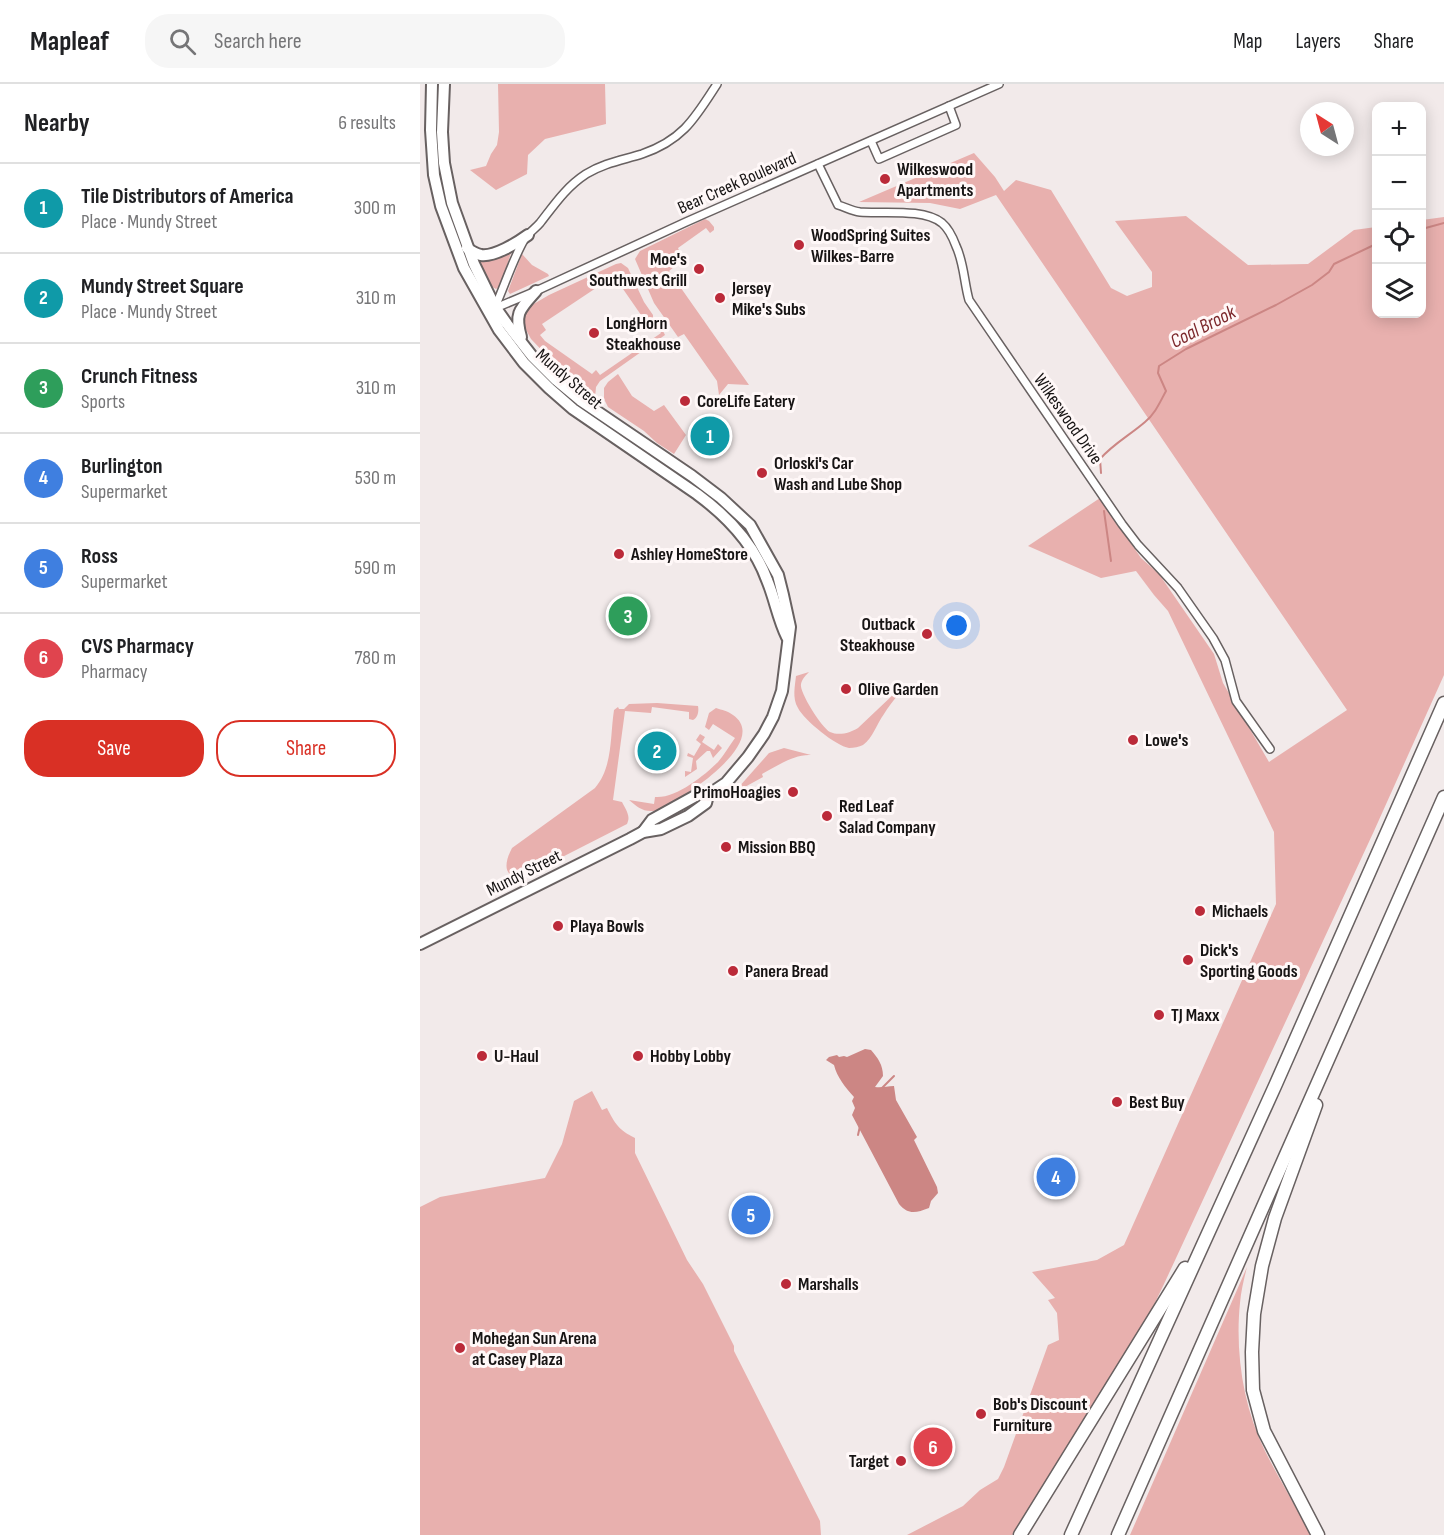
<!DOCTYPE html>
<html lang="en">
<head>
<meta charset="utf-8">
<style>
	body { margin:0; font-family:"Sofia Sans Condensed",sans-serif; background:#f6f6f6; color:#202124 }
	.controls { position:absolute; right:18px; top:18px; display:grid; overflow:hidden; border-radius:12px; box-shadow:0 3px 15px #0003 }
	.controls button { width:54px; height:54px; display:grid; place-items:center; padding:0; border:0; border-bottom:2px solid #e0e0e0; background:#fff; color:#202124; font:30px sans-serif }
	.compass { position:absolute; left:880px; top:18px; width:54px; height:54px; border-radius:50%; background:#fff; box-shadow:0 3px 15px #0003; rotate:324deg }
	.you { position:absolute; left:537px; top:542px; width:21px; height:21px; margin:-15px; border:4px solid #fff; border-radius:50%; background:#1a73e8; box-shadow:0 0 0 9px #1a73e833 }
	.badge { display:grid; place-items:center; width:39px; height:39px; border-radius:50%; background:#d93025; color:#fff; font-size:20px; font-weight:700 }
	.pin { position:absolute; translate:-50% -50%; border:3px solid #fff; box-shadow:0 2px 6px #0006 }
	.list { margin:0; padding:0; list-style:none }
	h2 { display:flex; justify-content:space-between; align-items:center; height:78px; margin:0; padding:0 24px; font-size:26px }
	h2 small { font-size:20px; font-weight:400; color:#757577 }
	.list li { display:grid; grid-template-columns:39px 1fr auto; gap:18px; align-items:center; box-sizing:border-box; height:90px; padding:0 24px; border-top:2px solid #e0e0e0 }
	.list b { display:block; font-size:22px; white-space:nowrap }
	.list p { margin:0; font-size:20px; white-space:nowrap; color:#757577 }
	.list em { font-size:20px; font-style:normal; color:#757577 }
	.actions { display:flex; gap:12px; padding:18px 24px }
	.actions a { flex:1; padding:14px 0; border:2px solid #d93025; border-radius:24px; text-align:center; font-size:21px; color:#d93025 }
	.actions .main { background:#d93025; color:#fff }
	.icon { flex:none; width:33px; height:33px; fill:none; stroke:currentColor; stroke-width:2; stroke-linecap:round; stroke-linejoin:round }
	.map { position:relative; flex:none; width:1024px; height:1451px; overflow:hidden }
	header { display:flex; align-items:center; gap:36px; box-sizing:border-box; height:84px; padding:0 30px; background:#fff; border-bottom:2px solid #e0e0e0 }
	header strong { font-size:28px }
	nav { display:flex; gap:33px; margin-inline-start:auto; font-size:21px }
	.search { width:420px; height:54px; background:#f6f6f6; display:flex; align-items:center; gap:15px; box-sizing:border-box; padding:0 21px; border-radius:24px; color:#757577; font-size:22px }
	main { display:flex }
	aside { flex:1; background:#fff }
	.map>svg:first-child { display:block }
	.green { fill:#e8b0ae }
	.water { fill:#cc8684 }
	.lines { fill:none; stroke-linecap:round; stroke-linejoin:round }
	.stream { stroke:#cc8684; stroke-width:2 }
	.street-casing { stroke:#686161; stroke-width:10 }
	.secondary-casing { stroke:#686161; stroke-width:14 }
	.highway-casing { stroke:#686161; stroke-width:15 }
	.street { stroke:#fff; stroke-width:7 }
	.secondary { stroke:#fff; stroke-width:10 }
	.highway { stroke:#fff; stroke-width:12 }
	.poi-dot { fill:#bb2a39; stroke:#fff8f8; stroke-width:2 }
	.labels { text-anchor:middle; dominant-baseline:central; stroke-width:6; stroke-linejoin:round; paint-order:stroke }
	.poi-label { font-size:18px; font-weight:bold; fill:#171414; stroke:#fff8f8; text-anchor:start }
	.street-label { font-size:18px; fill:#171414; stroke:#fff8f8 }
	.water-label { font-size:20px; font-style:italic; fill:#7c282c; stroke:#fff8f8 }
</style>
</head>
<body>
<header>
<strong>Mapleaf</strong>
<div class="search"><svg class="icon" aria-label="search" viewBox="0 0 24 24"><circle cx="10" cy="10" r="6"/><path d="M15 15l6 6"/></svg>Search here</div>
<nav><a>Map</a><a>Layers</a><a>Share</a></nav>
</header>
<main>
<aside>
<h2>Nearby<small>6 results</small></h2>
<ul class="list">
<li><span class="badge" style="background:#0f9aa8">1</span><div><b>Tile Distributors of America</b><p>Place · Mundy Street</p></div><em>300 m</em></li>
<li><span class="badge" style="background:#0f9aa8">2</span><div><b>Mundy Street Square</b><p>Place · Mundy Street</p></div><em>310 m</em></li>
<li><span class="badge" style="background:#2e9e5b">3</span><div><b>Crunch Fitness</b><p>Sports</p></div><em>310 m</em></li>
<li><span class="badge" style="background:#3f7fe0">4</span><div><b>Burlington</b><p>Supermarket</p></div><em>530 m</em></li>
<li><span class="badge" style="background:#3f7fe0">5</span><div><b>Ross</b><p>Supermarket</p></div><em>590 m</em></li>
<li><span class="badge" style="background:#e0444e">6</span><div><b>CVS Pharmacy</b><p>Pharmacy</p></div><em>780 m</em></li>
</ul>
<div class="actions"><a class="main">Save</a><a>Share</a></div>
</aside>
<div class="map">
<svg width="1024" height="1451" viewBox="0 0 1024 1451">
	<rect width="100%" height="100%" fill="#f2eaea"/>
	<g class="green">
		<path d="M78 0H185L186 40 125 55 108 71 107 90 76 106 50 86 66 82 71 70 77 61 79 48Z"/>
		<path d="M554 69 575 93 584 107 596 96 631 106 691 204 707 212 732 203V188L695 137 766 132 828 181 888 180 934 146 956 143V230H1002V136L1024 133V591L954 747 744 1200 731 1227 711 1262 592 1451H487L543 1422 560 1406 578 1395 584 1383 628 1261 639 1256 637 1229 628 1216 635 1214 612 1188 677 1176 704 1161 856 820 854 748 748 527 734 511 716 487 681 494 608 462 680 414 721 474 739 490 794 570 803 599 849 678 927 626 576 111 540 125 510 119 439 118Z"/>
		<path d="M285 135 289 137 294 143V146L290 149 286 144 258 164 260 169 254 176V183L249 187 329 301 308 300 299 311 297 297 264 250 258 253 234 219 215 175 220 167Z"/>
		<path d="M92 166 80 202 76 205C66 201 62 187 58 177V175Z"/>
		<path d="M102 170 112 181 128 190 129 192 90 210 88 207Z"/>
		<path d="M201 179 208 184 224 218 233 231V237L228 241 194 192 122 240 126 246 120 251 125 257 172 290 176 286 180 291 241 249 239 245V243H241L245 251 180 297 176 303 175 314 173 315 156 302 111 255 104 242V235L105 229 112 221 129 211 196 180Z"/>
		<path d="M198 290 212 312 234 327 244 321 266 351 254 370 237 359 224 347 188 323 184 315V304L188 298Z"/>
		<path d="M389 588C386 591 382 595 381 600 379 608 402 644 410 648 419 652 430 649 438 644L476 608 473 602 475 601 478 611C473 617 468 623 464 630 457 639 453 654 443 661 439 663 434 664 429 664 416 662 384 636 378 624 372 614 375 602 376 592Z"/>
		<path d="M237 619 278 622C279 627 278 634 273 636L269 635V628L232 623 231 629 205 627 193 716 202 718C206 726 211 732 207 740L105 792C82 796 84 779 92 764L175 704C193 683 190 652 194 626L198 623 199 625H204L209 620Z"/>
		<path d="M296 624C302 626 308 627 313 631 349 656 273 707 254 717 248 721 240 727 233 727 223 728 216 722 209 716L234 720 235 713C255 715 284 692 298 678 304 671 309 662 315 654L293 640 289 646 285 643 289 629Z"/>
		<path d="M280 650 285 653 282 658 294 666 298 660 302 664 293 674 290 667H287L276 677 277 685 265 693V687L271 688 273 674 267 672 268 669 274 672 281 660 276 656Z"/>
		<path d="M364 664 391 671C374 670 357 682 342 690L343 693 323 704 325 709 318 707V704L349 669Z"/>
		<path d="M172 1007 182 1026 187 1024C195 1040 199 1046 215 1054V1069L267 1176 283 1200 314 1262V1267L400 1437 401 1451H0V1123L20 1113 125 1094 142 1060 154 1017Z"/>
		<path d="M827 1183C824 1195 821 1207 820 1219 815 1268 823 1322 845 1367 859 1395 876 1423 891 1451H710Z"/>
	</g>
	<path class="water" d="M445 965 451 966C458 974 463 981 463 992L455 1003C462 1004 467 1002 474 1002L476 1016 497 1053 494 1056 517 1103 518 1109 511 1117 509 1124C496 1129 488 1131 479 1120L432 1031 435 1024 432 1017 434 1013C425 1003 417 993 414 981L406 976 409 973 417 971 419 973 424 972 427 973Z"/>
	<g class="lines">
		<g class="stream">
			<path d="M1002 145 1024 139"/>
			<path d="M681 389 680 375C693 360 710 351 725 338 735 330 740 318 746 307L738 289 739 282 766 265 856 221 892 201 909 188 914 180 956 160"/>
			<path d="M684 427 691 477"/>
			<path d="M461 1005 474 992"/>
			<path d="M438 1051 440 1042"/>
		</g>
		<g class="street-casing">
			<g id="street">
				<path d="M451 57 459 75 536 41 529 22"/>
				<path d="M398 80 418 121C425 123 432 127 440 128 463 130 503 124 522 139 528 144 533 154 536 162 544 179 544 198 549 216L702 440 718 461 758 504 793 554 805 576 816 617 850 665"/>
				<path d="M75 223C84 203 93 175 104 156 108 149 115 145 120 139 134 121 146 103 166 90 184 79 203 76 222 70 263 56 275 34 297 0"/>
				<path d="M73 225 116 207 266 138 579 0"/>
			</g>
		</g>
		<g class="secondary-casing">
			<g id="secondary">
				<path d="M12 0 11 46 14 91 21 122 44 184 79 246 104 279 129 304 153 325 277 410C307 432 334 460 347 496 355 515 358 535 367 553"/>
				<path d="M24 0 22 48 23 64 24 79 32 119 54 180 75 223 87 240 112 272 136 296 160 316 272 392 301 414 330 441 358 491 363 511 370 543 362 607 353 633 344 650 328 673 306 699 288 711 279 710 232 736 223 748"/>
				<path d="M47 164C51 167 56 170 61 171 74 173 97 159 108 151"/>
				<path d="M101 253C94 229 100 225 116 207"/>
				<path d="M0 860 210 755 223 748 241 745 268 732 286 719 288 711"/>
			</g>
		</g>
		<g class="highway-casing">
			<g id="highway">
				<path d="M896 1021 855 1134 842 1182 834 1230 832 1268 833 1306 844 1347 898 1451"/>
				<path d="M600 1451 765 1184"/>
				<path d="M651 1451 855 1002 1024 619"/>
				<path d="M698 1451 1024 713"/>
			</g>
		</g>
		<use href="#street" class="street"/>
		<use href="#secondary" class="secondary"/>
		<use href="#highway" class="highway"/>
	</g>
	<g class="poi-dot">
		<circle cx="465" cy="95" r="6"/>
		<circle cx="379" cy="161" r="6"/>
		<circle cx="279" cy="185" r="6"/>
		<circle cx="300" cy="214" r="6"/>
		<circle cx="174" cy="249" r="6"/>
		<circle cx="265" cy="317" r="6"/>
		<circle cx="342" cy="389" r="6"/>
		<circle cx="199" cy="470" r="6"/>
		<circle cx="507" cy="550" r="6"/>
		<circle cx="426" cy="605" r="6"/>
		<circle cx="713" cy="656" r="6"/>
		<circle cx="373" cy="708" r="6"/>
		<circle cx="407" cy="732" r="6"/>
		<circle cx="306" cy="763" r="6"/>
		<circle cx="780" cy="827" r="6"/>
		<circle cx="138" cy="842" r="6"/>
		<circle cx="768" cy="876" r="6"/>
		<circle cx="313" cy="887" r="6"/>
		<circle cx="739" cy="931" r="6"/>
		<circle cx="62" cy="972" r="6"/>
		<circle cx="218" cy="972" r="6"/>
		<circle cx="697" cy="1018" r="6"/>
		<circle cx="366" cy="1200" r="6"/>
		<circle cx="40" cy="1264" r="6"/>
		<circle cx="561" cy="1330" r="6"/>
		<circle cx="481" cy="1377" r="6"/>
	</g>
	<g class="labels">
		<g class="poi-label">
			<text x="477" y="85">Wilkeswood<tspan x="477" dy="21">Apartments</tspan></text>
			<text x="391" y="151">WoodSpring Suites<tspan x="391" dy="21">Wilkes-Barre</tspan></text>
			<text x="267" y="175" text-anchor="end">Moe's<tspan x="267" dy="21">Southwest Grill</tspan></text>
			<text x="312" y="204">Jersey<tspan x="312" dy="21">Mike's Subs</tspan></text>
			<text x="186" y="239">LongHorn<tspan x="186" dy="21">Steakhouse</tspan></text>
			<text x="277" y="317">CoreLife Eatery</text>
			<text x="354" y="379">Orloski's Car<tspan x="354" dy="21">Wash and Lube Shop</tspan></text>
			<text x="211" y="470">Ashley HomeStore</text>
			<text x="495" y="540" text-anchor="end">Outback<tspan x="495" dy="21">Steakhouse</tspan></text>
			<text x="438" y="605">Olive Garden</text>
			<text x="725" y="656">Lowe's</text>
			<text x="361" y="708" text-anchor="end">PrimoHoagies</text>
			<text x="419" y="722">Red Leaf<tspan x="419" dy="21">Salad Company</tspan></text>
			<text x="318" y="763">Mission BBQ</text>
			<text x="792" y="827">Michaels</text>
			<text x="150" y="842">Playa Bowls</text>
			<text x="780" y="866">Dick's<tspan x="780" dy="21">Sporting Goods</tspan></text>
			<text x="325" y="887">Panera Bread</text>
			<text x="751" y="931">TJ Maxx</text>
			<text x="74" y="972">U-Haul</text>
			<text x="230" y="972">Hobby Lobby</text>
			<text x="709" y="1018">Best Buy</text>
			<text x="378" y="1200">Marshalls</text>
			<text x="52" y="1254">Mohegan Sun Arena<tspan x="52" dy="21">at Casey Plaza</tspan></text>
			<text x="573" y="1320">Bob's Discount<tspan x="573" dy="21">Furniture</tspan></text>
			<text x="469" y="1377" text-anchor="end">Target</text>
		</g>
		<g class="street-label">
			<text transform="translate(317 99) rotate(-24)">Bear Creek Boulevard</text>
			<text transform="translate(149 295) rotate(41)">Mundy Street</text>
			<text transform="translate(648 335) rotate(55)">Wilkeswood Drive</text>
			<text transform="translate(104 789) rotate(-27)">Mundy Street</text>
		</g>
		<g class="water-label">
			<text transform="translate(783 243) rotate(-27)">Coal Brook</text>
		</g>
	</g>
</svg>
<div class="controls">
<button>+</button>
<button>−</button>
<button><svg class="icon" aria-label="locate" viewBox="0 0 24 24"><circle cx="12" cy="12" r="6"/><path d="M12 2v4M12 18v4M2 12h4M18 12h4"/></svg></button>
<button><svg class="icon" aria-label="layers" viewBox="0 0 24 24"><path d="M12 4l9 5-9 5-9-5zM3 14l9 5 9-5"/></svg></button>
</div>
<svg class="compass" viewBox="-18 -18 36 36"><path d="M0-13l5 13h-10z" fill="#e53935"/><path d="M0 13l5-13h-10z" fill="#757577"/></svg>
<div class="you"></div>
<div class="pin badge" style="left:290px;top:352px;background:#0f9aa8">1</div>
<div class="pin badge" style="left:237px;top:667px;background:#0f9aa8">2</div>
<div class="pin badge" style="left:208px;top:532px;background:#2e9e5b">3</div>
<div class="pin badge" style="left:636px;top:1093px;background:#3f7fe0">4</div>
<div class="pin badge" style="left:331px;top:1131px;background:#3f7fe0">5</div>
<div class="pin badge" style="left:513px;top:1363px;background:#e0444e">6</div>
</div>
</main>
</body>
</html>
